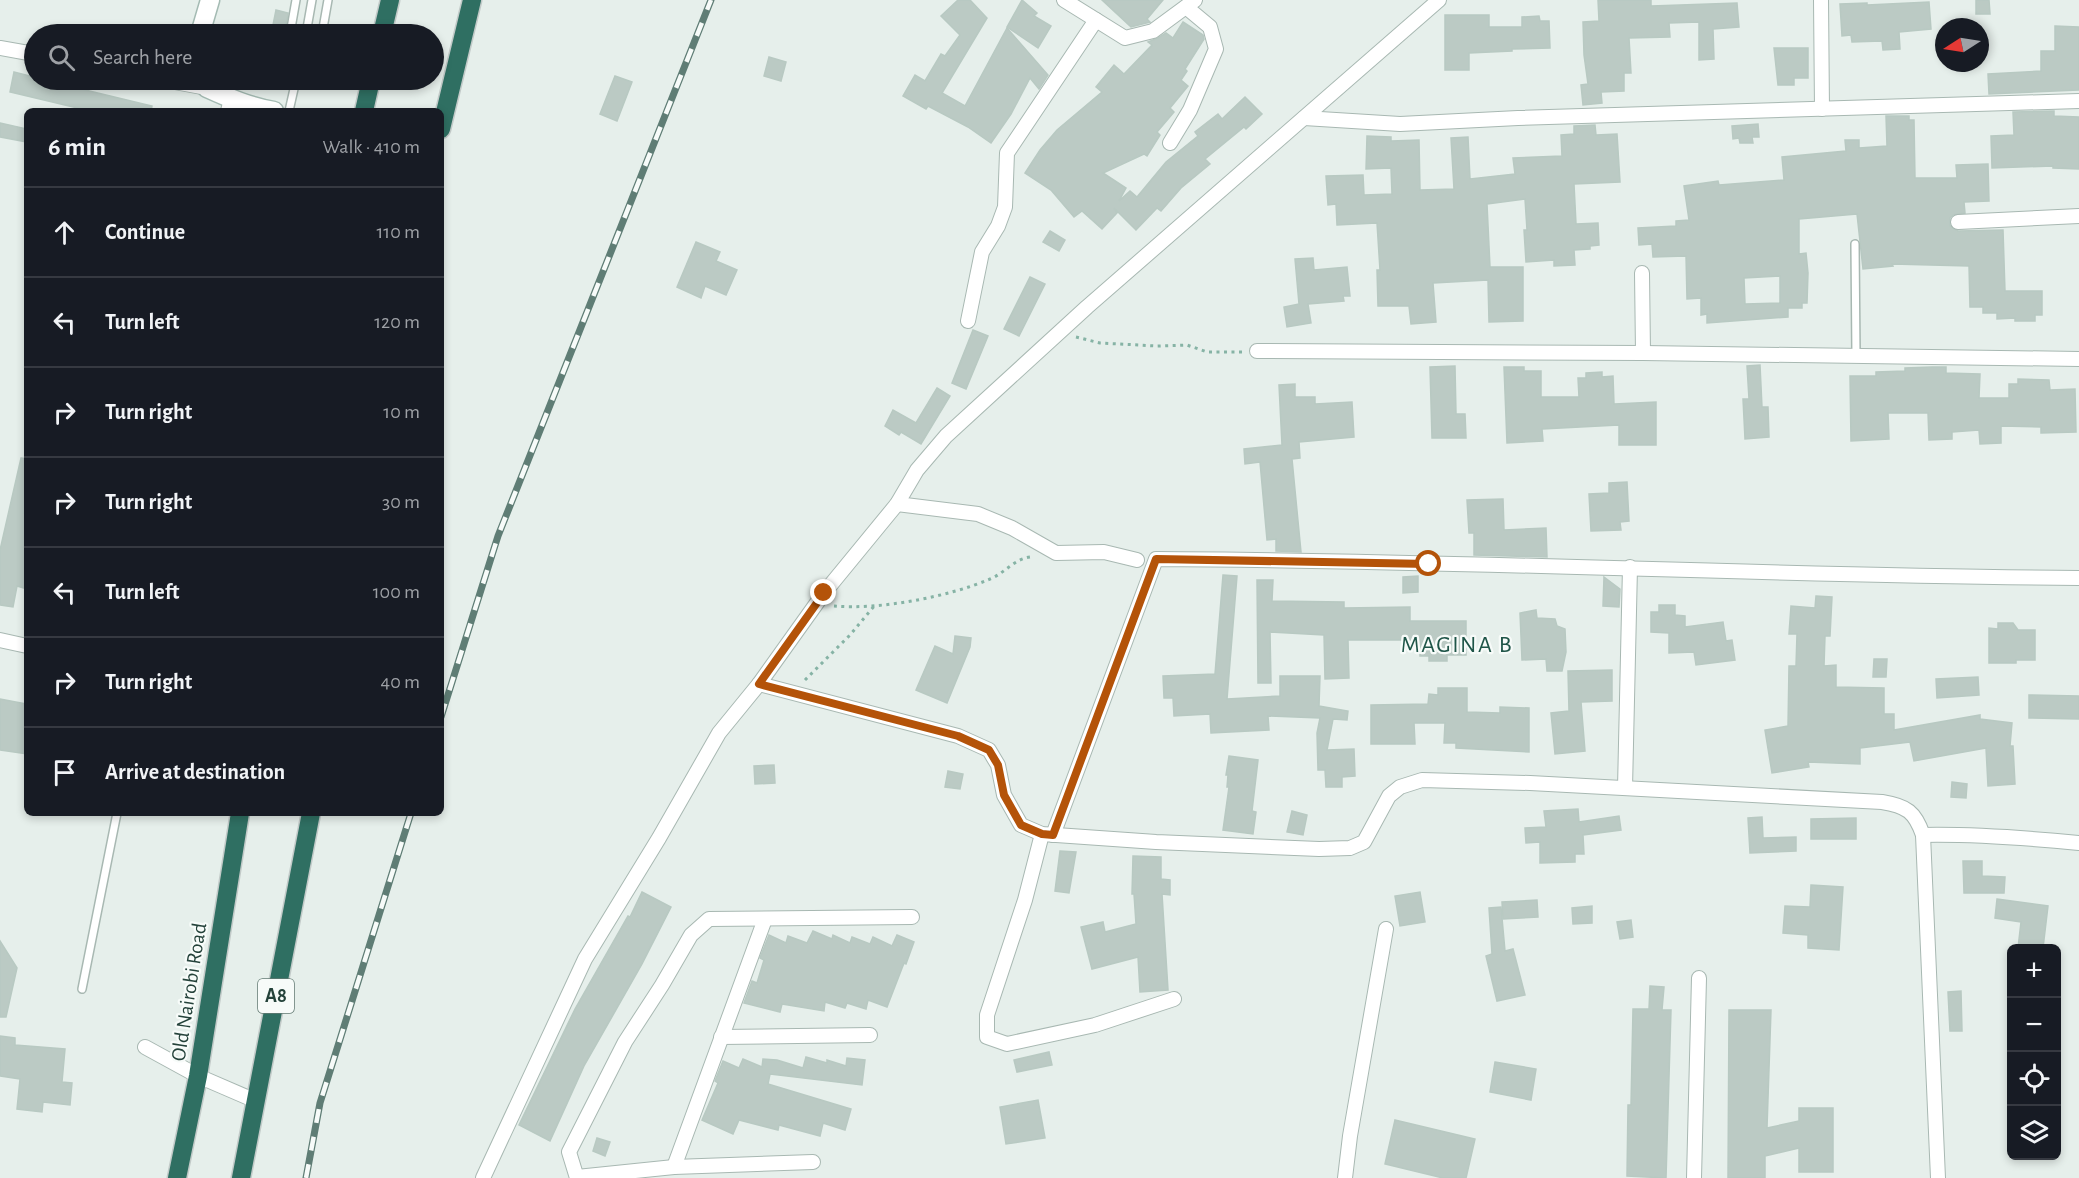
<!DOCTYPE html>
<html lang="en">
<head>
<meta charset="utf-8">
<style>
	body { margin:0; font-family:"Alegreya Sans",sans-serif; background:#20242c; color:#f1f3f6 }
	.controls { position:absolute; right:18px; bottom:18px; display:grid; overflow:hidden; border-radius:9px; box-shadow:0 3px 9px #0003 }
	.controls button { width:54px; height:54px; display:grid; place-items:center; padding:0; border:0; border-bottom:2px solid #363941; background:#171b24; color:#f1f3f6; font:30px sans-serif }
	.compass { position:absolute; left:1935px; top:18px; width:54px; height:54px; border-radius:50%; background:#171b24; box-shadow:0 3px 9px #0003; rotate:258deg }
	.stop { position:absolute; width:18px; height:18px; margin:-14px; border:4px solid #b45309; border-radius:50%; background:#fff }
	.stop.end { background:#b45309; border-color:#fff; box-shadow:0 2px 6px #0008 }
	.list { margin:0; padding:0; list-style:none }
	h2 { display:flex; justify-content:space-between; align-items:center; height:78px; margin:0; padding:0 24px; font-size:26px }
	h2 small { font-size:20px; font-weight:400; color:#9ea1a6 }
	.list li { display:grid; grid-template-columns:39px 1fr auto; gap:18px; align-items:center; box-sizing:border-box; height:90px; padding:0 24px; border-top:2px solid #363941 }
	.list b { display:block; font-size:22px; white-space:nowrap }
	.list em { font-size:20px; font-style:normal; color:#9ea1a6 }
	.icon { flex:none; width:33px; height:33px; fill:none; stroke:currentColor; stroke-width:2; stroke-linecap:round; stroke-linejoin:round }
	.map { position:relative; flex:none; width:2079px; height:1178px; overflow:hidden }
	.search { position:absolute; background:#171b24; box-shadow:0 3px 9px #0003; left:24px; top:24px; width:420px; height:66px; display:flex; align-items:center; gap:15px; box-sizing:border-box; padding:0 21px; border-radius:33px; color:#9ea1a6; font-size:22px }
	.panel { position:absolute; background:#171b24; box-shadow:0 3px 9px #0003; left:24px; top:108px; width:420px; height:708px; border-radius:9px }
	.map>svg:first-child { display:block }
	.building { fill:#bbcac4; stroke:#b8c9c2; stroke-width:1.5; fill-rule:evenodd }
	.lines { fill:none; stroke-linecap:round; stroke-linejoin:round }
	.lane-casing { stroke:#a8b8b2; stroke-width:10 }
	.street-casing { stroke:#a8b8b2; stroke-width:16 }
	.secondary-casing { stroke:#a4bbb3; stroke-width:21 }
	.highway-casing { stroke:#c2cac8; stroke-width:21 }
	.path { stroke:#86b3a5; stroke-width:3; stroke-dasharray:3 4.5; stroke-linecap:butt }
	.lane { stroke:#fff; stroke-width:7 }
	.street { stroke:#fff; stroke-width:14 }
	.secondary { stroke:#fff; stroke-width:18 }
	.highway { stroke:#2f6f62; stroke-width:18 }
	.rail-casing { stroke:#5f7d75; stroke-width:7 }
	.rail { stroke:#f7fbf9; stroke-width:4.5; stroke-dasharray:14; stroke-linecap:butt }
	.route { stroke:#b45309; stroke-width:8 }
	.labels { text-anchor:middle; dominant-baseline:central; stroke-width:4.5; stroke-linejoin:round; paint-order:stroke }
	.shield { fill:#f7fbf9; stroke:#637a73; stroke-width:1.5 }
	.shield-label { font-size:20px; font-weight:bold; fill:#24423a }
	.street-label { font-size:21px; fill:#24423a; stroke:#f7fbf9 }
	.quarter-label { font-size:24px; letter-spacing:1.5px; fill:#1f5548; stroke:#f7fbf9 }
</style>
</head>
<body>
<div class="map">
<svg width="2079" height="1178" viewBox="0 0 2079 1178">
	<rect width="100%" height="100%" fill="#e6efeb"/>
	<g class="building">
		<path d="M958 0H970L987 18 942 93 965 106 1007 28 1048 75 1039 89 1030 78 1011 114 991 143 968 127 928 106 926 109 903 96 915 75 925 81 941 54 945 56 960 35 941 16Z"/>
		<path d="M1022 0 1037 13 1034 16 1051 26 1038 48 1007 27Z"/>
		<path d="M1102 0H1163L1147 19 1150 22 1131 27Z"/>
		<path d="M1598 0H1651V6L1737 3 1739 27 1713 29 1714 59 1699 60V22L1669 23 1670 37 1629 38 1631 73H1624V91L1601 92 1602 103 1583 105 1581 85 1588 84 1584 55 1583 22 1599 21Z"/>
		<path d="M1976 0H1989L1990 14H1976Z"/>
		<path d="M1929 2 1931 29 1899 32 1900 49 1883 50 1882 41 1852 42 1851 35 1842 36 1840 4 1867 3V5Z"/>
		<path d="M276 10 288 13 285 33 272 30Z"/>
		<path d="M1445 15H1489V27H1522V17L1539 16 1540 21H1549L1550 48 1512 49V51L1469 53V70H1445Z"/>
		<path d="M1183 22 1203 35 1204 39 1185 69 1187 71 1181 80 1188 86 1170 108 1174 112 1157 132 1160 135 1147 156 1144 154 1103 173 1126 188 1119 201 1130 191 1137 197 1166 162 1198 136 1195 132 1218 114 1222 119 1245 97 1262 114 1246 129 1244 127 1205 159 1210 164 1181 188 1161 211 1157 208 1136 230 1114 208 1117 213 1102 229 1082 211 1074 217 1051 190 1025 173 1040 150 1057 130 1102 92 1096 87 1114 65 1124 74 1152 45 1148 42 1158 38 1166 33 1173 38Z"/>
		<path d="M2055 26 2079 27V90L1989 94 1988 74 2041 71V51H2055Z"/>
		<path d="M1774 48H1808V78H1794V85H1778Z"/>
		<path d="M769 57 786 62 781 81 764 76Z"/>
		<path d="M14 72 34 77V80H44L152 106 151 111H90L10 92Z"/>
		<path d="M615 76 632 82 617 121 600 114Z"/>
		<path d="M2054 111V116L2079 117V169L2053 168V166L1992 168 1991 136 2014 135 2013 112Z"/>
		<path d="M1886 116H1909V120H1914L1915 178H1957L1956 165 1988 164 1989 201 1964 202 1965 213 1953 215 1950 218V226L1958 231 2003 230 2005 291H2042V315H2035V321H2015V318L1997 319V313H1983V307H1970L1969 266 1892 264 1893 266 1863 269 1857 214 1799 219V254L1806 253 1808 273 1807 303H1802V308H1788V317L1707 323V314L1701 315V298L1687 299 1686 256 1653 257 1652 244 1639 245 1638 228 1676 226V221L1689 220 1684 186 1718 181 1719 185 1784 180 1782 157 1846 151 1845 140H1859V148L1887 146ZM1780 276V303L1745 304 1744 278Z"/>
		<path d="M0 123 27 129V142L0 137Z"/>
		<path d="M1758 124 1759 137H1752L1753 143H1740L1739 138 1733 139 1732 126Z"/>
		<path d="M1595 125 1596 135 1617 134 1620 182 1574 184 1576 224 1598 223 1599 245 1590 246V249L1574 250 1575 265 1554 266V260L1526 262 1524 230H1527L1525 199 1487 204 1490 267H1523V321L1489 322 1488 280 1433 283 1436 322 1411 324 1409 306H1378L1377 270H1380L1377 223 1337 225 1336 204 1328 205 1326 176 1363 175 1364 195 1392 194 1391 168 1366 169 1367 136 1391 137V141L1419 140 1420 190 1454 189 1451 138 1468 137 1470 179 1515 174 1513 158 1562 156 1561 135 1574 134V126Z"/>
		<path d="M1050 231 1065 240 1059 251 1043 242Z"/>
		<path d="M696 242 720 252 716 261 737 270 726 295 705 286 701 298 677 287Z"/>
		<path d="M1313 258 1314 270 1347 267 1350 296H1343L1344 301 1308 304 1311 323 1287 327 1284 307 1299 304 1295 259Z"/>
		<path d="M1030 277 1045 284 1019 336 1004 329Z"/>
		<path d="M973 330 988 336 966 389 952 383Z"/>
		<path d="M1760 365 1762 407H1768L1769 437 1745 439 1743 399H1749L1747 366Z"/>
		<path d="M1455 366 1456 414H1465L1466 438H1432L1430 367Z"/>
		<path d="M1504 367H1524V371H1541V397H1579L1578 378H1586V373L1602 372V377L1613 376 1614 404 1656 402V445H1619V425L1542 429 1543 441 1507 443Z"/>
		<path d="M1932 367H1946V373L1980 374 1979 398H2009V384H2018V379L2049 380 2050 390 2075 389 2076 432 2041 433V427L2001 426V443L1980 444 1979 430 1952 432V439L1929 440 1928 413H1888L1889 439 1851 441 1850 376H1876V372L1905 371V368Z"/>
		<path d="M1295 384V397H1315V404L1352 402 1354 437 1299 442 1300 458 1292 459 1301 552 1276 551V539L1267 540 1260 462 1245 464 1244 449 1282 445 1279 385Z"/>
		<path d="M937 388 950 396 921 444 901 432 899 435 885 426 893 410 916 423Z"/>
		<path d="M21 458 27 459V498L24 513 27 514V589L17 586 13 607 0 605V550Z"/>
		<path d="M1627 482 1629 521 1620 522 1621 530 1591 531 1589 494 1609 493V483Z"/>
		<path d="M1503 499 1504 530 1546 528 1547 557 1474 555V533H1469L1467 500Z"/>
		<path d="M1223 575 1237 576 1227 699 1280 696V676H1320L1319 706 1348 711 1347 720 1333 719 1327 750 1354 749 1355 776 1342 777V787H1326L1325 770H1318L1317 733 1320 718 1268 716 1269 730 1211 733 1210 714 1174 716 1173 698H1164L1163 676 1215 674Z"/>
		<path d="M1418 576V592L1403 593V577Z"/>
		<path d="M1604 577 1620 589 1619 607 1603 606Z"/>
		<path d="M1257 580H1273L1272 601 1344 602V608L1410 607V621H1466V655H1447V661H1429V656H1420V640H1348L1349 678 1325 679 1324 635 1270 632 1271 683H1258Z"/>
		<path d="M1816 596 1832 597 1830 636H1825L1824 666 1836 665V687L1884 688V714H1894V730L1980 715V719L2012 723 2010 746H2013L2015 784 1988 786 1986 748 1914 761 1910 742 1860 748V764L1808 762 1809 767 1772 773 1765 730 1788 726 1789 666H1796L1797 634H1789L1791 606 1815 608Z"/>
		<path d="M1659 605H1675V615L1685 616V627L1723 622 1726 641 1732 640 1735 660 1696 665 1694 652 1669 653V633L1651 632V612H1659Z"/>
		<path d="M1536 610 1537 618 1555 619 1557 626 1565 629 1566 652 1562 671H1547L1546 659 1522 660 1520 613Z"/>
		<path d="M1998 623H2013L2018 630H2035V660H2016V663H1989V628L1998 629Z"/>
		<path d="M955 636 971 638 970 647 947 703 916 690 935 646 953 654Z"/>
		<path d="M1874 659H1887L1886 677H1873Z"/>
		<path d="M1612 670V701L1581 702 1585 751 1555 754 1551 713 1569 711 1568 671Z"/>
		<path d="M1978 677 1979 695 1937 698 1936 679Z"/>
		<path d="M1438 688H1467V712L1500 713V707L1529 708V752L1456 748V743H1444L1445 723H1414L1415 744H1371V705L1428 704 1429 694 1438 695Z"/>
		<path d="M2029 695 2079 696V719L2029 718Z"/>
		<path d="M0 699 27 704V754L0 750Z"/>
		<path d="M1229 756 1258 760 1252 811 1256 812 1253 834 1223 830 1229 787H1227L1228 775H1226Z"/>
		<path d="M774 765 775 783 755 784 754 766Z"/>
		<path d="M948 771 963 774 960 789 945 787Z"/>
		<path d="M1952 782 1967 784 1966 798 1951 797Z"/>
		<path d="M1578 809 1579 822 1619 816 1621 830 1583 835 1584 854H1575V862L1540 863V842L1526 843 1525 828 1546 827 1544 811Z"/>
		<path d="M1292 811 1307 815 1303 835 1287 832Z"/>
		<path d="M1762 817 1763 838 1796 837V851L1750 853 1748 818Z"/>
		<path d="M1856 818V839H1811V819Z"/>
		<path d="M1060 851 1076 852 1069 893 1055 891Z"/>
		<path d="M1133 856 1161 857V879L1170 880V895L1162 894 1168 990 1140 992 1138 957 1092 969 1081 927 1103 922 1105 932 1136 924 1134 894H1132Z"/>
		<path d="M1963 861H1982V876L2005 877 2004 893H1964Z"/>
		<path d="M1811 885 1843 887 1839 950 1808 948V935L1783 933 1785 906 1810 907Z"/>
		<path d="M642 892 671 907 642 964 584 1066 550 1141 519 1125 575 1009 628 916 630 917Z"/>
		<path d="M1420 892 1425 922 1400 926 1395 896Z"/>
		<path d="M1997 899 2048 906 2043 948H2018L2021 922 1995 918Z"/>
		<path d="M1537 900 1538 917 1503 919 1502 902Z"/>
		<path d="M1592 906V923L1573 924 1572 908Z"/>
		<path d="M1501 907 1505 951 1513 949 1525 995 1497 1001 1486 956 1492 954 1489 908Z"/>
		<path d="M1631 920 1633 937 1620 939 1617 922Z"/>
		<path d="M813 931 832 939 833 935 850 943 852 937 870 944 873 937 892 946 897 935 914 942 906 964 904 963 887 1007 868 1000 866 1009 847 1003 845 1008 825 1002 824 1011 782 1004 780 1012 744 1003 752 981 757 983 764 960 760 958 769 935 786 943 788 936 807 943Z"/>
		<path d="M0 941 17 968 6 1017H0Z"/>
		<path d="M1650 986 1664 987 1662 1010H1671L1666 1178 1627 1176 1628 1105H1631L1633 1009H1649Z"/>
		<path d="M1961 991 1962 1031H1950L1948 992Z"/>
		<path d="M1729 1010H1771L1767 1128 1799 1121V1108H1833V1172H1799V1148L1765 1156V1178H1728Z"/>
		<path d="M0 1036 15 1038V1045L65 1049 62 1082 72 1083 70 1105 43 1102 42 1112 17 1109 20 1079 0 1076Z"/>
		<path d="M1049 1052 1052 1065 1017 1072 1014 1060Z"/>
		<path d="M806 1057 827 1063V1060L846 1066 847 1058 865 1060 862 1085 770 1074 768 1084 851 1109 845 1130 823 1123 820 1136 779 1125 778 1130 739 1120 733 1134 702 1120 718 1083 715 1081 723 1061 739 1068 743 1059 762 1067 763 1059 777 1060 803 1068Z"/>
		<path d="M1495 1062 1536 1069 1531 1100 1490 1092Z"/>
		<path d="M1038 1100 1045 1138 1006 1144 1000 1107Z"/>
		<path d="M1395 1120 1475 1139 1466 1178H1443L1385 1164Z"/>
		<path d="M597 1138 610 1142 605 1156 593 1151Z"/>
	</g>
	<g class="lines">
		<g class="lane-casing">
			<g id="lane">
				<path d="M290 34 296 0"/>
				<path d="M306 34 312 0"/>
				<path d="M322 34 328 0"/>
				<path d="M289 111 296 80"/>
				<path d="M1855 244 1856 356"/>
				<path d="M82 989 117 813"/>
			</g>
		</g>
		<g class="street-casing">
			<g id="street">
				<path d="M1064 0 1125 38 1153 31 1195 0"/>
				<path d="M1821 0 1822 109"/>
				<path d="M0 48 34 54"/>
				<path d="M164 80 207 88"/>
				<path d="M228 111 231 99"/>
				<path d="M1304 118 1400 124 1518 118 2079 101"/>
				<path d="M1170 143 1190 110 1216 49 1210 27 1186 7"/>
				<path d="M1958 222 2079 216"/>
				<path d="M1642 273 1643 353"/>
				<path d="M968 321 982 252 998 226 1005 207 1007 153 1096 20"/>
				<path d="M1257 351 1643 353 2079 359"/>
				<path d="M897 504 978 514 1012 528 1056 553 1104 552 1137 560"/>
				<path d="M0 640 27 646"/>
				<path d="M759 684 958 736 989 750 998 765 1004 795 1021 825 1042 834 1156 842 1319 849 1350 848 1364 842 1389 796 1400 787 1422 780 1530 783 1882 802C1907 806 1915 812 1923 835L1938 1178"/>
				<path d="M1625 788 1630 567"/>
				<path d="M1042 834 1025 900 987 1015V1037L1007 1044 1095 1025 1174 999"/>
				<path d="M1053 835 1156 559C1463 560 1771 576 2079 578"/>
				<path d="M1923 835C1975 834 2027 838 2079 843"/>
				<path d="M721 1037 870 1035"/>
				<path d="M145 1047 198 1076 256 1101"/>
				<path d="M674 1167 765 919"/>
				<path d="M577 1177 674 1167 813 1162"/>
				<path d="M483 1178 585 959 659 838 719 733 759 684 824 593 897 504 917 470 946 436 1087 307 1439 0"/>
				<path d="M577 1178 569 1152 625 1042 662 985 691 935 709 919 912 917"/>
				<path d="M1345 1178 1350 1136 1386 929"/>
				<path d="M1694 1178 1699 978"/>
			</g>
		</g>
		<g class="secondary-casing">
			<g id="secondary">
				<path d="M200 34 210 0"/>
				<path d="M205 80 207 88C229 98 250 107 274 111"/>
			</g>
		</g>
		<g class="highway-casing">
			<g id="highway">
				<path d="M382 34 390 0"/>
				<path d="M364 111 371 80"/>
				<path d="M441 129 472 0"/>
				<path d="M177 1178 198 1076 240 813"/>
				<path d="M241 1178 311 813"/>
			</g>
		</g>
		<g class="path">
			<path d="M1076 337 1100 343 1157 346 1187 345 1207 352H1245"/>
			<path d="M834 606C879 610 948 597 990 579 1005 573 1014 559 1030 557"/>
			<path d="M805 680 850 635 875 605"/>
		</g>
		<use href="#lane" class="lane"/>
		<use href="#street" class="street"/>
		<use href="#secondary" class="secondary"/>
		<use href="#highway" class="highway"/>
		<g class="rail-casing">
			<g id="rail">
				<path d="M441 717 498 536 711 0"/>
				<path d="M306 1178 320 1103 411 813"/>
			</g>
		</g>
		<use href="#rail" class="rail"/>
	</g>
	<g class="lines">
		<path class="route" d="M824 593 759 684 958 736 989 750 998 765 1004 795 1021 825 1042 834 1053 835 1156 559 1429 564"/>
	</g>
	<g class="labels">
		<rect class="shield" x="258" y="979" width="36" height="34" rx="4.5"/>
		<g class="shield-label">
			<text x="276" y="996">A8</text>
		</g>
		<g class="street-label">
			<text transform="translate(189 992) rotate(-81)">Old Nairobi Road</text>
		</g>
		<g class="quarter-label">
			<text x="1457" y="645">MAGINA B</text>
		</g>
	</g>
</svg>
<div class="controls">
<button>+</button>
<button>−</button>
<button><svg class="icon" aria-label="locate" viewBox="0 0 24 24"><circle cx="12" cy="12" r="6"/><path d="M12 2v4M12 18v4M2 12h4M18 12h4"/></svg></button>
<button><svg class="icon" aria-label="layers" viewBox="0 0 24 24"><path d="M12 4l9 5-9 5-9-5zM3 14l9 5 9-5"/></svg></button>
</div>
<svg class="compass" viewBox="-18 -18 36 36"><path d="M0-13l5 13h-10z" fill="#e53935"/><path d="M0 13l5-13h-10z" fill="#9ea1a6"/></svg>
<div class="stop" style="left:1429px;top:564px"></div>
<div class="stop end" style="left:824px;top:593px"></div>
<div class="search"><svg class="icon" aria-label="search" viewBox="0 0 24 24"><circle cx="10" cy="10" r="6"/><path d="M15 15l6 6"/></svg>Search here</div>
<section class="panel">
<h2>6 min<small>Walk · 410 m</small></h2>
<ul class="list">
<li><svg class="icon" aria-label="ahead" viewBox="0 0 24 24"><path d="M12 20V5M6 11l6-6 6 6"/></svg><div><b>Continue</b></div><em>110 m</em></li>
<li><svg class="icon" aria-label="left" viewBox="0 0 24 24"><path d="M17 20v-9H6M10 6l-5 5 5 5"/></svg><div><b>Turn left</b></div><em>120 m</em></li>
<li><svg class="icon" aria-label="right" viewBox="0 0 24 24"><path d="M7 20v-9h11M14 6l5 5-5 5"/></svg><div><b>Turn right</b></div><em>10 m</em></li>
<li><svg class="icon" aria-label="right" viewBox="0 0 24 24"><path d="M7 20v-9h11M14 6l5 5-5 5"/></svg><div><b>Turn right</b></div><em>30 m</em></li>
<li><svg class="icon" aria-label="left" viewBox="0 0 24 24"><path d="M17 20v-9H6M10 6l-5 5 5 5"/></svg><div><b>Turn left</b></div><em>100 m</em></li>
<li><svg class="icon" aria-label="right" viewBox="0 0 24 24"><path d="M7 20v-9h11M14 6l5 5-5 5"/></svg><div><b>Turn right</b></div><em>40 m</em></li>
<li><svg class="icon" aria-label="arrive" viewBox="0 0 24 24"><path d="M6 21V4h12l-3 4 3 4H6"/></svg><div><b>Arrive at destination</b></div></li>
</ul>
</section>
</div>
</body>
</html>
